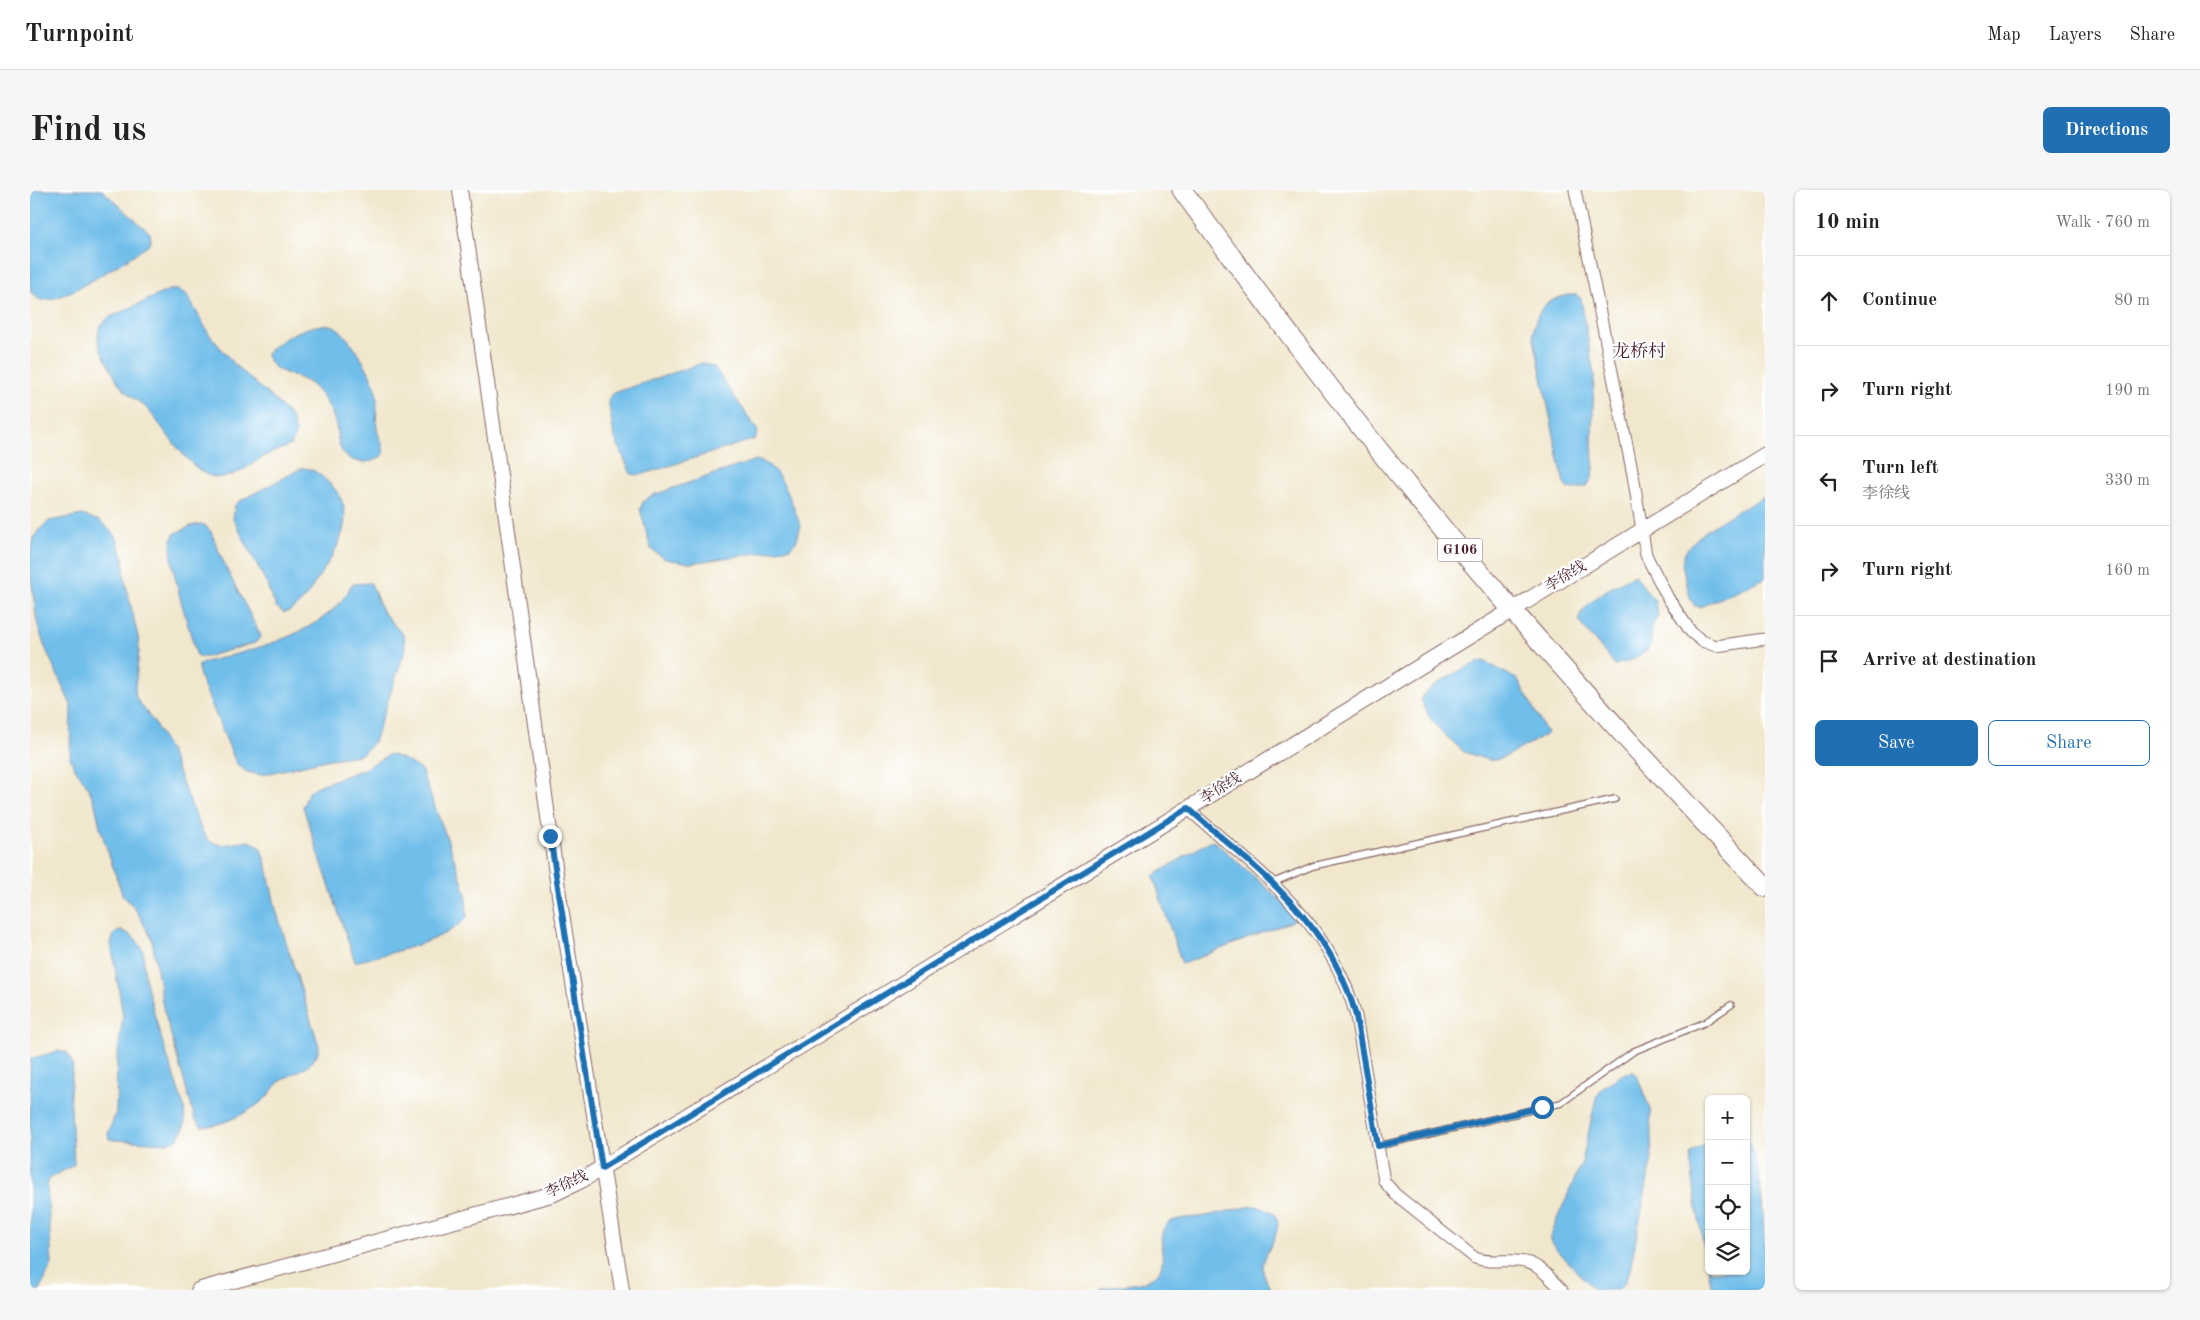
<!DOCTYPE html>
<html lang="en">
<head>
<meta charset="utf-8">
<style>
	body { margin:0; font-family:"Old Standard TT","Noto Serif SC",serif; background:#f6f6f6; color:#222 }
	.controls { position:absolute; right:15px; bottom:15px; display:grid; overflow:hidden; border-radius:8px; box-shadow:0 1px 4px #0004 }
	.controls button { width:45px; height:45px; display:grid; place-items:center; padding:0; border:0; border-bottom:1px solid #e0e0e0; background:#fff; color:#222; font:25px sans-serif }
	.stop { position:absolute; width:15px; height:15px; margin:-11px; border:4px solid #1f6fb2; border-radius:50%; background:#fff }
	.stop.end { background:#1f6fb2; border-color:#fff; box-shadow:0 1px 5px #0008 }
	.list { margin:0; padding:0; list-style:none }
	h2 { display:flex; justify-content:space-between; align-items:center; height:65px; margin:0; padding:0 20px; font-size:21px }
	h2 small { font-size:16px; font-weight:400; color:#767676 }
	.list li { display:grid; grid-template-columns:32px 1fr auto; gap:15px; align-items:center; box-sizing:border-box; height:90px; padding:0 20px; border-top:1px solid #e0e0e0 }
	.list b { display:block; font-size:19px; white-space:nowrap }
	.list p { margin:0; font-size:16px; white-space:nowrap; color:#767676 }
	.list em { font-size:16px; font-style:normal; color:#767676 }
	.actions { display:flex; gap:10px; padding:15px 20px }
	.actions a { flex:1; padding:11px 0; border:1px solid #1f6fb2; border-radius:8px; text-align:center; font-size:18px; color:#1f6fb2 }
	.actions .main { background:#1f6fb2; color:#fff }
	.icon { flex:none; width:28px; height:28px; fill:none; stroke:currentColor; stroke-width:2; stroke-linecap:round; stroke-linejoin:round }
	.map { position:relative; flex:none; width:1735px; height:1100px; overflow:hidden; border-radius:8px }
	header { display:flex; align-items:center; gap:30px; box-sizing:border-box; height:70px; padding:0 25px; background:#fff; border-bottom:1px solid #e0e0e0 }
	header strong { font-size:24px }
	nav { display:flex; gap:28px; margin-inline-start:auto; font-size:18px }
	.intro { display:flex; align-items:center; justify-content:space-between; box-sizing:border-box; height:120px; padding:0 30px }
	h1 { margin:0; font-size:35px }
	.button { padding:12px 22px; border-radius:8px; background:#1f6fb2; color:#fff; font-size:18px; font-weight:700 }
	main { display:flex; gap:30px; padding:0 30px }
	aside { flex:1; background:#fff; border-radius:8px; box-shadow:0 1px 4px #0004 }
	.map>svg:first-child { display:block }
	.water { fill:#70beea; stroke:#5d6e8a }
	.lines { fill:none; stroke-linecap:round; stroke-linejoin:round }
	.service-casing { stroke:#846564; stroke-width:8 }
	.minor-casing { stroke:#846564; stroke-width:13 }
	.tertiary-casing { stroke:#846564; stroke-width:16 }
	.secondary-casing { stroke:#846564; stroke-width:17 }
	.trunk-casing { stroke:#846564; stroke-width:21 }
	.service { stroke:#fff; stroke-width:5.5 }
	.minor { stroke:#fff; stroke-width:11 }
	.tertiary { stroke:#fff; stroke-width:14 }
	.secondary { stroke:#fff; stroke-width:15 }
	.trunk { stroke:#fff; stroke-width:19 }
	.route { stroke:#1f6fb2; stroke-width:6 }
	.labels { text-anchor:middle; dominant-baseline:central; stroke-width:4.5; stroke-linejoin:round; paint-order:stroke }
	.shield { fill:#fff; stroke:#80626b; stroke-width:1 }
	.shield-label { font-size:14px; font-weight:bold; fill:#4a1f2b }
	.street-label { font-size:15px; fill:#4a1f2b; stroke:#fff }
	.quarter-label { font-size:18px; fill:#4a1f2b; stroke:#fff }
</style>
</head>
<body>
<header>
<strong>Turnpoint</strong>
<nav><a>Map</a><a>Layers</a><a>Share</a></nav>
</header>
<div class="intro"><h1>Find us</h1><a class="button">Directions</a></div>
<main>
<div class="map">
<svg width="1735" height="1100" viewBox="0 0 1735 1100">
	<rect width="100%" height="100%" fill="#fff"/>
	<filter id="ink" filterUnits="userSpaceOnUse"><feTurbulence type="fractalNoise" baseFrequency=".02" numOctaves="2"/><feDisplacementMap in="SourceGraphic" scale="10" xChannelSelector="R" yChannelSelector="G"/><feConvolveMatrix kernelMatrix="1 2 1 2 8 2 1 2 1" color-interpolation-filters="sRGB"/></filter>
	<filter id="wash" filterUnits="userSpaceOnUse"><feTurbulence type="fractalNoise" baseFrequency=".0096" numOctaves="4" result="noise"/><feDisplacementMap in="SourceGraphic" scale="20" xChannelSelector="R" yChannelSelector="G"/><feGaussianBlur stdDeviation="1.12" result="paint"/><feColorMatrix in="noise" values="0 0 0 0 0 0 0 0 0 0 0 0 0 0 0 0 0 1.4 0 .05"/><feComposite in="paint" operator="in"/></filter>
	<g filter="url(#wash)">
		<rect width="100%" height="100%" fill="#f1e7cd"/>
		<g class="water">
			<path d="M0 0H72L120 43 121 50 118 56C96 69 35 112 12 110 7 109 4 105 0 101Z"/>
			<path d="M139 100H149L157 105 179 144 204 174 249 214 261 227 266 242 261 255C252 259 241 262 233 267 218 276 204 289 185 287 162 285 134 238 119 221 113 213 103 209 96 202 88 194 84 185 79 176 70 159 59 141 80 127Z"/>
			<path d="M1538 105H1548L1551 109 1564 185 1562 254 1564 279 1562 288 1557 296 1547 299 1537 298 1534 294 1503 144C1507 120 1513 111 1538 105Z"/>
			<path d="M292 135C297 135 302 134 307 138 319 146 343 185 346 200 349 214 344 229 348 243 350 251 355 257 353 265 342 275 320 275 312 261 307 254 308 243 306 235 302 220 293 205 282 195 269 184 238 184 237 163 252 148 271 138 292 135Z"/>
			<path d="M672 173 684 177 728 241 725 249 610 285 601 284 584 246 578 209 584 203Z"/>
			<path d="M726 270C753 275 761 314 771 336L766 352 760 358 661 373 635 369 621 359 610 319 613 312 620 306Z"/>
			<path d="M272 278C282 278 288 283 296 290 332 321 309 357 288 388 279 402 271 418 254 423L246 417 234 388 203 329 205 315 208 312Z"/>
			<path d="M1735 306V388L1670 417 1665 416C1659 409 1658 399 1656 391 1654 383 1651 375 1653 368 1659 344 1714 318 1735 306Z"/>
			<path d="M52 325 70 331 84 344 88 352 93 366 95 390 108 447 109 461 105 498 106 508 125 534 141 564 171 639 179 651 183 653 192 655 219 651 228 655 231 659 237 677 246 720 289 856C286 880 262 881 247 894 243 898 240 905 235 909 219 922 192 937 171 936L165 929 133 817 122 749 106 720 92 704 71 641 65 614 58 597 44 577 40 568 41 515 14 455 7 432 0 383V364L3 348 9 340 19 331Z"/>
			<path d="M170 334 175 335 181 342 196 378 231 446 225 453 175 467H170L166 464C161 441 132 361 144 344L161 336Z"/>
			<path d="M1605 385 1625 412 1628 426 1621 438V453L1617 461 1599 471 1585 475 1549 432C1547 415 1590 391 1605 385Z"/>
			<path d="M341 393 352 421 374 446 375 460 344 552 333 563 329 565 300 569 231 585 217 582 206 573 170 487 168 477 171 473C219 461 301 443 322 394Z"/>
			<path d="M1454 471 1488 490 1517 543 1514 546 1475 567 1465 570H1458L1434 562 1411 541 1400 528 1391 510C1394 498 1441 473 1454 471Z"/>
			<path d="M360 564 375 570 391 580 418 651 436 703 437 727C413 753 359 763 325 772L273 617 278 603 285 597 334 579Z"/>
			<path d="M1180 651 1185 652 1255 714 1263 726V731L1152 774 1123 686Z"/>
			<path d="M92 740 105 748 113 760 115 788 128 838 154 917 155 932 153 941 147 949 138 953 84 950 79 949 78 944 86 922 87 869 93 826 81 753 84 744Z"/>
			<path d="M28 861 38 863 43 875 40 902 44 975 20 988 17 995 22 1074 10 1100H0V869Z"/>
			<path d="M1604 882 1607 886 1620 919 1622 968 1600 1080 1594 1094 1588 1100H1564L1521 1053V1043L1552 972 1566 908 1574 896 1595 883Z"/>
			<path d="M1716 948C1735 967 1735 1069 1735 1100H1682L1667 1020 1660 967 1661 963 1679 952V1081H1716Z"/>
			<path d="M1224 1016C1273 1024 1231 1059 1233 1079 1233 1087 1238 1093 1242 1100H1070C1087 1092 1110 1098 1125 1086 1141 1072 1124 1050 1136 1035 1138 1033 1142 1030 1145 1030 1155 1027 1166 1028 1176 1026 1192 1023 1208 1018 1224 1016Z"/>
		</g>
	</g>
	<g filter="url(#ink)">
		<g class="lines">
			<g class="service-casing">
				<g id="service">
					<path d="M1242 693 1283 676 1585 609"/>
					<path d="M1348 956 1531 913 1604 861 1674 833 1701 815"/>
				</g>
			</g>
			<g class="minor-casing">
				<g id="minor">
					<path d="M1545 0 1603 285 1616 365 1638 408 1661 442 1672 451 1686 456 1735 449"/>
					<path d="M1158 619C1227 680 1301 731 1326 826L1354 991 1365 1004 1445 1068C1462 1075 1482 1067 1499 1073 1512 1077 1523 1092 1532 1100"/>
				</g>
			</g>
			<g class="tertiary-casing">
				<path id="tertiary" d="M430 0 529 705 592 1100"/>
			</g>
			<g class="secondary-casing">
				<path id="secondary" d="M169 1100 523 1004 552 990 1735 265"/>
			</g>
			<g class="trunk-casing">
				<path id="trunk" d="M1152 0C1228 103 1304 206 1385 305 1496 440 1614 570 1735 697"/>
			</g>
			<use href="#service" class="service"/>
			<use href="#minor" class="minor"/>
			<use href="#tertiary" class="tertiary"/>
			<use href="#secondary" class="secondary"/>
			<use href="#trunk" class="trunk"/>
		</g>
	</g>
	<g class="lines" filter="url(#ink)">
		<path class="route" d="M520 646 572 978 1158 618C1227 680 1301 731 1326 826L1348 956 1512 917"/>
	</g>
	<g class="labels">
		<rect class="shield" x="1407.5" y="348.5" width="45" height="23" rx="4"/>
		<g class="shield-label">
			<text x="1430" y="360">G106</text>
		</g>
		<g class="street-label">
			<text transform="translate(1536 387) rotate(-31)">李徐线</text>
			<text transform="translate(1191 599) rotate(-32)">李徐线</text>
			<text transform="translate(537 995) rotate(-25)">李徐线</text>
		</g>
		<g class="quarter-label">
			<text x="1609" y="162">龙桥村</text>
		</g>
	</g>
</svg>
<div class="controls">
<button>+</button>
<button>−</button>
<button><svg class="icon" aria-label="locate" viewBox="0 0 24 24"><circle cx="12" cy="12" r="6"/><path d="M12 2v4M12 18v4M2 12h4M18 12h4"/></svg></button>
<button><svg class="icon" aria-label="layers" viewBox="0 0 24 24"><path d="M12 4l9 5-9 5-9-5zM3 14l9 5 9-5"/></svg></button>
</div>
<div class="stop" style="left:1512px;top:917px"></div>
<div class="stop end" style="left:520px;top:646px"></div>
</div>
<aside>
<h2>10 min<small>Walk · 760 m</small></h2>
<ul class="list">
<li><svg class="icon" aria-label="ahead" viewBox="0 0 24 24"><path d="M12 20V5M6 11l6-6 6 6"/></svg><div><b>Continue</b></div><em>80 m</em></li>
<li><svg class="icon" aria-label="right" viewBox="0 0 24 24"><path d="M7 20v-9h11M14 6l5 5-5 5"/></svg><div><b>Turn right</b></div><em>190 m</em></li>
<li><svg class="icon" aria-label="left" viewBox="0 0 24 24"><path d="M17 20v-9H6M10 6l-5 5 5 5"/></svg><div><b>Turn left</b><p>李徐线</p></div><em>330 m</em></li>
<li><svg class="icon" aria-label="right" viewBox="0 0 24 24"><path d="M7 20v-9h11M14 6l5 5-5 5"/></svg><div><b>Turn right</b></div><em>160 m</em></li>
<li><svg class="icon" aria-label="arrive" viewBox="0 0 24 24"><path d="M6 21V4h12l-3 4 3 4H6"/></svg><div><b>Arrive at destination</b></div></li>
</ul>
<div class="actions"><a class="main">Save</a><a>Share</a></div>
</aside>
</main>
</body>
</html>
